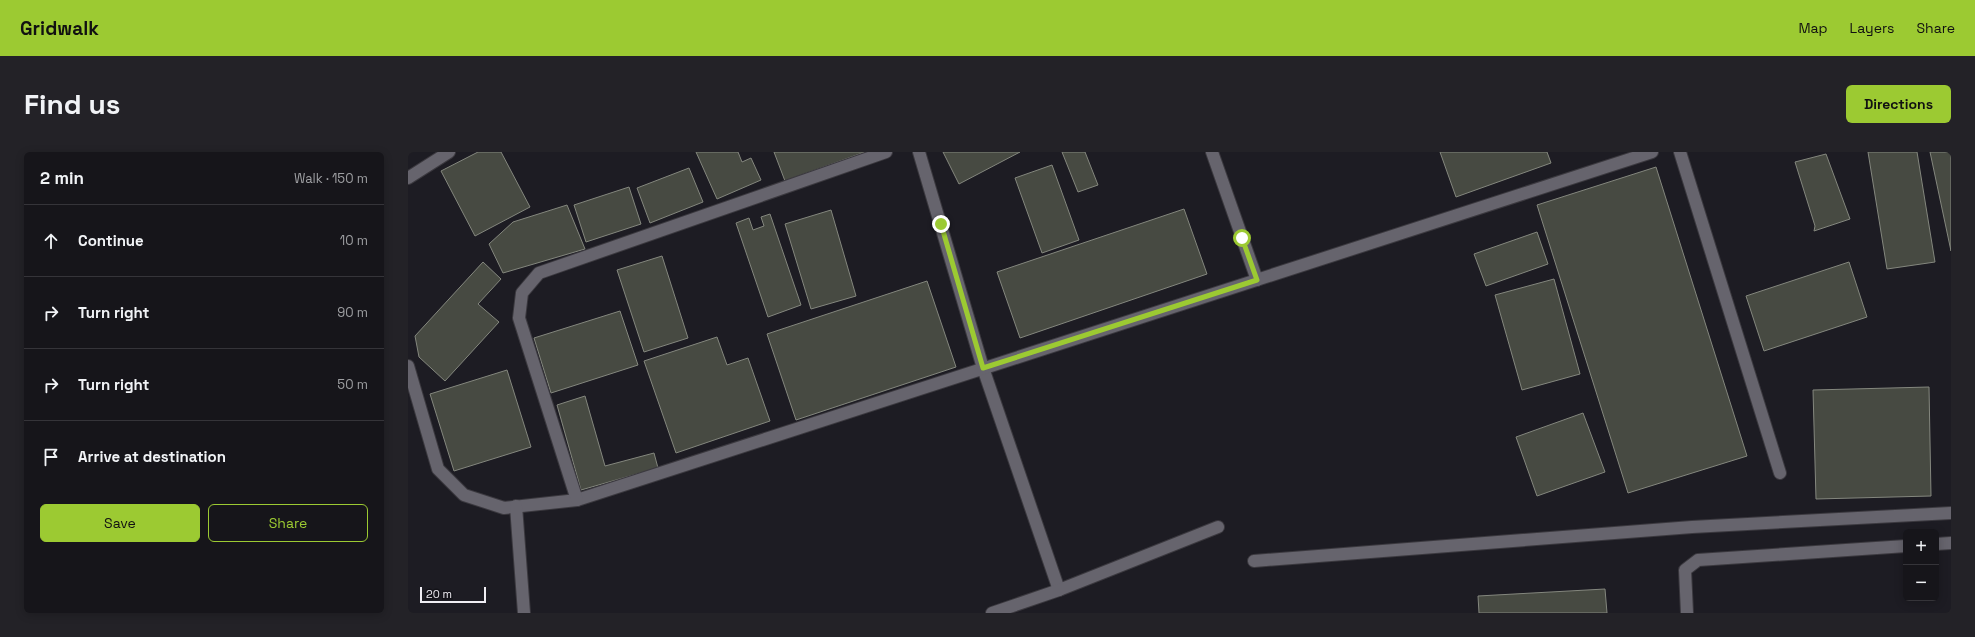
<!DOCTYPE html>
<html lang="en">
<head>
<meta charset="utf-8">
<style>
	body { margin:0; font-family:"Space Grotesk",sans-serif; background:#232227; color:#f1f3f6 }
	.controls { position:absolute; right:12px; bottom:12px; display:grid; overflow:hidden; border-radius:6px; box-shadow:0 2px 10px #0003 }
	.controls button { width:36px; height:36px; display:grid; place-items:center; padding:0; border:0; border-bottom:1px solid #353439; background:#16151a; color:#f1f3f6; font:20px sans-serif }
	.scale { position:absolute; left:12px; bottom:10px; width:66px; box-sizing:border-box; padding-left:4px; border:2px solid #f0eef4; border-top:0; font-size:11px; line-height:14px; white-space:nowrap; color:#f0eef4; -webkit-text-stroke:3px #141319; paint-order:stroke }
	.stop { position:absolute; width:12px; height:12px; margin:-9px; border:3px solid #9cca32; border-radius:50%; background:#fff }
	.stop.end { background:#9cca32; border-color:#fff; box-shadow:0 1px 4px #0008 }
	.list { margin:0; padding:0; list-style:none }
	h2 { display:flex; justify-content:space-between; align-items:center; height:52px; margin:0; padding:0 16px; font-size:17px }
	h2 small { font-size:13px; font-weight:400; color:#9e9fa2 }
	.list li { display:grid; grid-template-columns:26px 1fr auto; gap:12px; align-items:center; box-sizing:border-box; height:72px; padding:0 16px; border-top:1px solid #353439 }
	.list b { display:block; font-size:15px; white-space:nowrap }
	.list em { font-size:13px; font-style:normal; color:#9e9fa2 }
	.actions { display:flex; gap:8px; padding:12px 16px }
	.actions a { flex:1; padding:9px 0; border:1px solid #9cca32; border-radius:6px; text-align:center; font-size:14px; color:#9cca32 }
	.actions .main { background:#9cca32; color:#111 }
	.icon { flex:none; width:22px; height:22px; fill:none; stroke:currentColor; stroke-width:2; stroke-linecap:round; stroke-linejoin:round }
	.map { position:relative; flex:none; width:1543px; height:461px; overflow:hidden; border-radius:6px }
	header { display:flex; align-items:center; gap:24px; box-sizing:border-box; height:56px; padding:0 20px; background:#9cca32; color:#111 }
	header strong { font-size:19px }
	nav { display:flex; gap:22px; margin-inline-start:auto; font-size:14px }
	.intro { display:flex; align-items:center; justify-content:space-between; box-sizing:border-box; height:96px; padding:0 24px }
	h1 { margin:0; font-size:28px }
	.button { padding:10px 18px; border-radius:6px; background:#9cca32; color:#111; font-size:14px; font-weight:700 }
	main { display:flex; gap:24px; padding:0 24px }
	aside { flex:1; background:#16151a; border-radius:6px; box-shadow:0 2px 10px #0003 }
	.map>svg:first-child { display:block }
	.building { fill:#474a42; stroke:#84877e }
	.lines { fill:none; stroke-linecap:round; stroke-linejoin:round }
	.minor-casing { stroke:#3b393f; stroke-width:14 }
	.minor { stroke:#66646d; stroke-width:12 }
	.route { stroke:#9cca32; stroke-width:5 }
</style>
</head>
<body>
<header>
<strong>Gridwalk</strong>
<nav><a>Map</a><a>Layers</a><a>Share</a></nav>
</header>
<div class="intro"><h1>Find us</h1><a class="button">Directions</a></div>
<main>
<aside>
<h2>2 min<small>Walk · 150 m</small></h2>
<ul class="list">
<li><svg class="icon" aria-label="ahead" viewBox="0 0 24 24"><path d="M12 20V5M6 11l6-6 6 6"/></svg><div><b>Continue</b></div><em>10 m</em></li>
<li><svg class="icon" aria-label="right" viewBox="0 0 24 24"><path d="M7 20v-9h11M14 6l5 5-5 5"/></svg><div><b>Turn right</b></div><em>90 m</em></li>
<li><svg class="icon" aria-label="right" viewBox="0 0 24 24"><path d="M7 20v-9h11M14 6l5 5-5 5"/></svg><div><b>Turn right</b></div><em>50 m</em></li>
<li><svg class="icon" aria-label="arrive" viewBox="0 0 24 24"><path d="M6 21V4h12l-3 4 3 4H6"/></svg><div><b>Arrive at destination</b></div></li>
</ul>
<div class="actions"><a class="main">Save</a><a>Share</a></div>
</aside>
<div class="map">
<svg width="1543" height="461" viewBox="0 0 1543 461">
	<rect width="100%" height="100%" fill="#1d1c23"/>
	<g class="building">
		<path d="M70 0H93L122 55 67 84 33 19Z"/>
		<path d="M288 0H330L334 10 343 6 353 28 309 47Z"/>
		<path d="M366 0H457L377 29Z"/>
		<path d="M535 0H612L551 32Z"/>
		<path d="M654 0H677L690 33 670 40Z"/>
		<path d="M1032 0H1139L1143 11 1048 45Z"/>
		<path d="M1460 0H1509L1527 110 1479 117Z"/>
		<path d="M1522 0H1543V99Z"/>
		<path d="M1418 2 1442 67 1406 79 1407 74 1387 10Z"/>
		<path d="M644 13 671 88 634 101 607 26Z"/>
		<path d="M1248 15 1339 304 1220 341 1129 53Z"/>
		<path d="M281 16 295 50 242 71 229 36Z"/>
		<path d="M221 35 233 72 178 90 166 53Z"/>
		<path d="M159 53 177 97 95 121 81 92 105 70Z"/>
		<path d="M776 57 799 122 612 186 589 120Z"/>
		<path d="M423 58 448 144 403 157 377 72Z"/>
		<path d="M362 62 393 153 360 165 328 71 341 66 345 78 356 74 353 65Z"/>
		<path d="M1129 80 1140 112 1078 134 1066 102Z"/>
		<path d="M254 104 280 186 236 200 209 118Z"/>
		<path d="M75 110 93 127 70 152 91 170 37 229 11 205 7 184Z"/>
		<path d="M1441 110 1459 165 1356 199 1338 144Z"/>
		<path d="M1146 127 1172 222 1114 238 1087 143Z"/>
		<path d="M519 129 548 215 388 268 359 182Z"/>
		<path d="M212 159 230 213 143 241 126 186Z"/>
		<path d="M309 185 319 213 340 206 362 269 268 301 236 209Z"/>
		<path d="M99 218 123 295 46 319 22 242Z"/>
		<path d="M1521 235 1523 344 1408 347 1405 238Z"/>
		<path d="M177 244 197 314 246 301 250 316 173 338 149 253Z"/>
		<path d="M1175 261 1197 320 1129 344 1108 285Z"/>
		<path d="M1197 437 1199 461H1071L1070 444Z"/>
	</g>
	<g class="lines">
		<g class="minor-casing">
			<g id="minor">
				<path d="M511 0 575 216 651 438"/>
				<path d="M804 0 849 128"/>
				<path d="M1272 0 1372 321"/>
				<path d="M0 26 41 0"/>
				<path d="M0 214 30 317 56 343 96 356 169 348 1244 0"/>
				<path d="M169 348 111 166 114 141 131 121 478 0"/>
				<path d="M108 354 116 461"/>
				<path d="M1528 392 1543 391"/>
				<path d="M846 409 1284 375 1543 361"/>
				<path d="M584 461 651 438 810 375"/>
				<path d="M1279 461 1277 418 1290 408 1498 394"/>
			</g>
		</g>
		<use href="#minor" class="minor"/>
	</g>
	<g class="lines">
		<path class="route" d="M533 72 575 216 849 128 834 86"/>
	</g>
</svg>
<div class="controls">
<button>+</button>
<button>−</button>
</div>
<div class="scale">20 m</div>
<div class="stop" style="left:834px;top:86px"></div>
<div class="stop end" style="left:533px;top:72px"></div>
</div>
</main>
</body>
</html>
